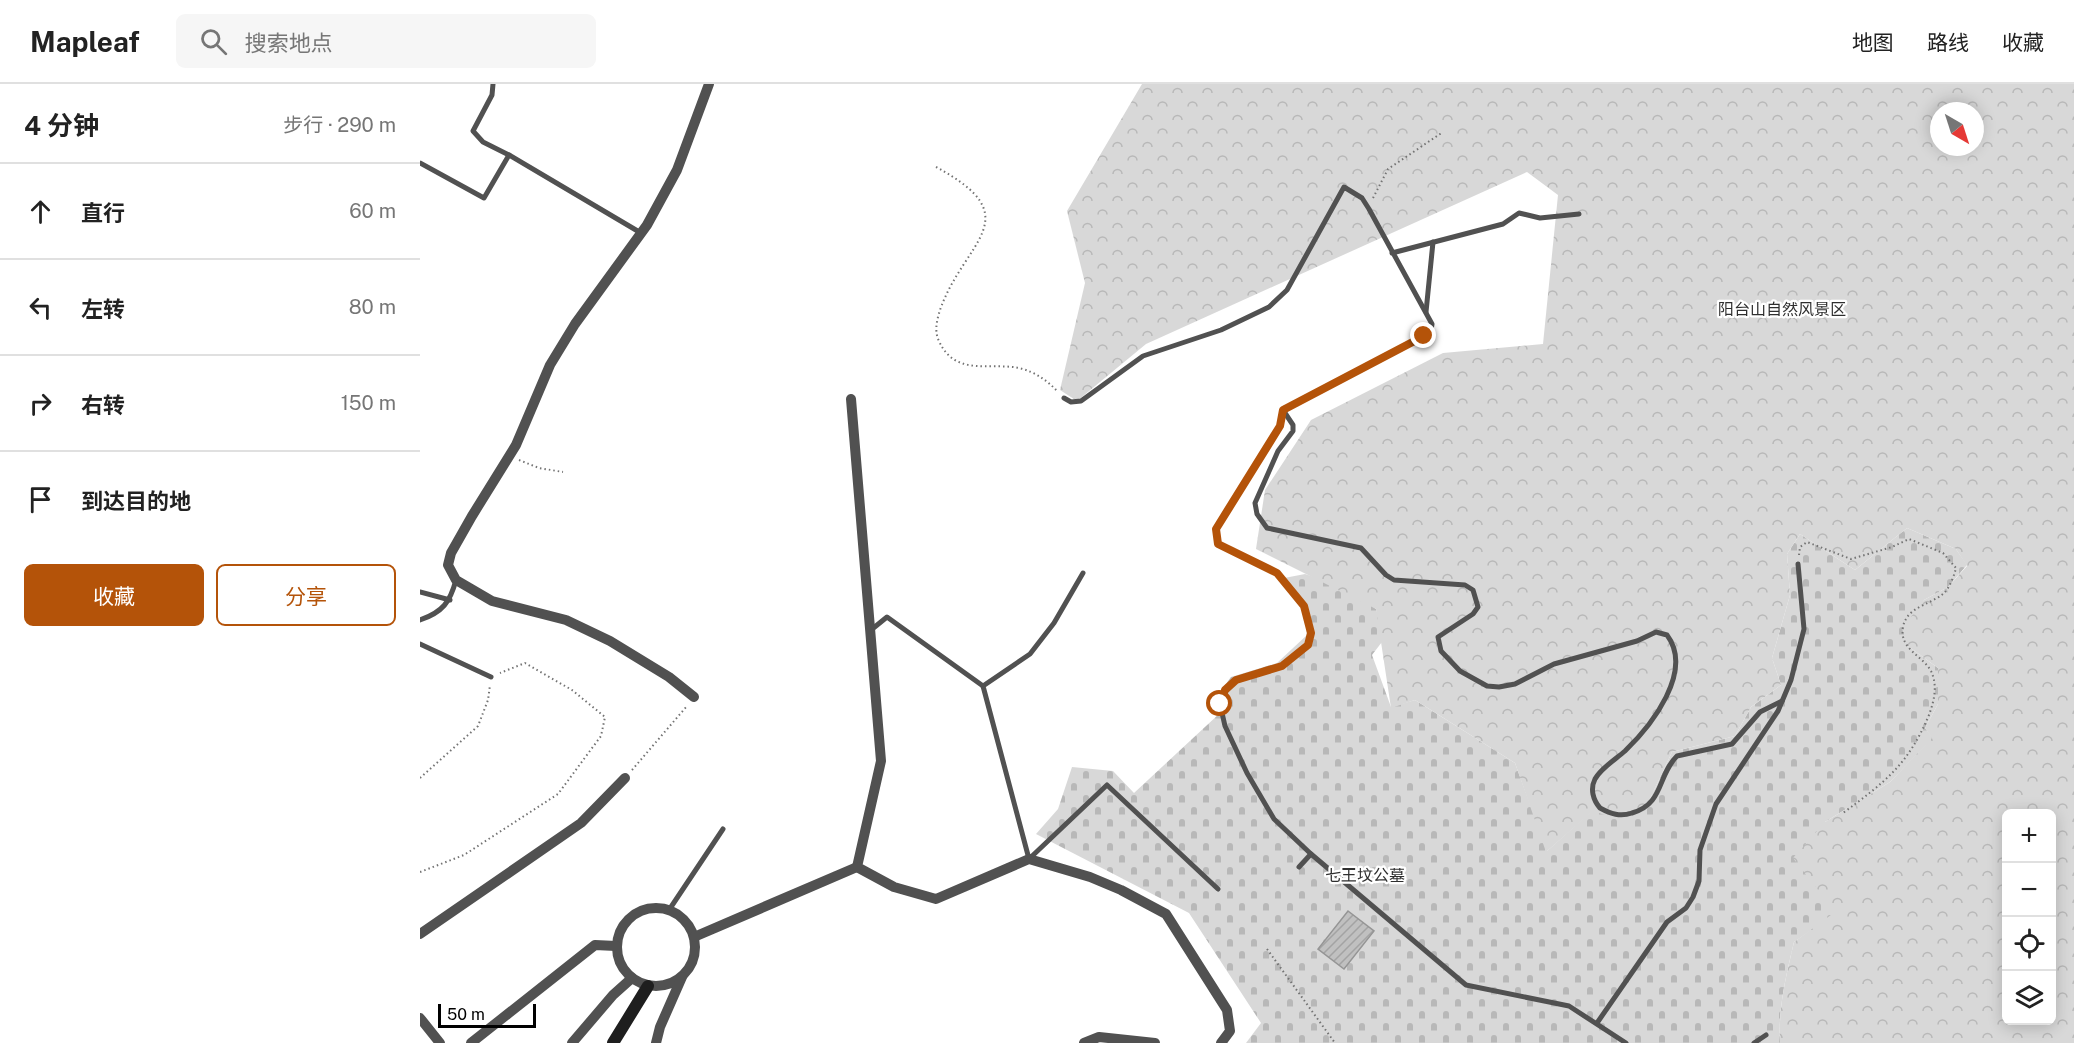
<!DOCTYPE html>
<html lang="zh">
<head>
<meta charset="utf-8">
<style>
	body { margin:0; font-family:"Public Sans","Noto Sans SC",sans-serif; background:#f6f6f6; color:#222 }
	.controls { position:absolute; right:18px; bottom:18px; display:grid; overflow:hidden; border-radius:9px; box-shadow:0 3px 15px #0003 }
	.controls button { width:54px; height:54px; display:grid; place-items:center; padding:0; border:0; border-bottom:2px solid #e0e0e0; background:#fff; color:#222; font:30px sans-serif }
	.compass { position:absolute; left:1510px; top:18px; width:54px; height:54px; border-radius:50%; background:#fff; box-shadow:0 3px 15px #0003; rotate:141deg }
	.scale { position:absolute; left:18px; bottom:15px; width:98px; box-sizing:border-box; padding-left:6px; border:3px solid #000; border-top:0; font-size:16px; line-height:21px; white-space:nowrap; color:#000; -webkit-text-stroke:4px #fff; paint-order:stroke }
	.stop { position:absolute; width:18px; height:18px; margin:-14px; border:4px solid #b45309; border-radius:50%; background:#fff }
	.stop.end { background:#b45309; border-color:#fff; box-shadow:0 2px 6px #0008 }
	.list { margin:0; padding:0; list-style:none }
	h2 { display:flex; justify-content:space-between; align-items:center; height:78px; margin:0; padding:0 24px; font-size:26px }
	h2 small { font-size:20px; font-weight:400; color:#767676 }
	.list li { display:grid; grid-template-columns:39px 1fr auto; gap:18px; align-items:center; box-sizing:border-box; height:96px; padding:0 24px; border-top:2px solid #e0e0e0 }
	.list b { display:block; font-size:22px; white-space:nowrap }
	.list em { font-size:20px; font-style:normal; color:#767676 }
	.actions { display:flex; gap:12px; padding:18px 24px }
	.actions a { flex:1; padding:14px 0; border:2px solid #b45309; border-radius:9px; text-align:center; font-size:21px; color:#b45309 }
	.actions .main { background:#b45309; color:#fff }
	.icon { flex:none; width:33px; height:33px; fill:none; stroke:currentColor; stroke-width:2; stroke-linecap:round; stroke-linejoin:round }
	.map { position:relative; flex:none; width:1654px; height:959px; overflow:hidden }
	header { display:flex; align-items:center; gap:36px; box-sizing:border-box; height:84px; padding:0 30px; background:#fff; border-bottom:2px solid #e0e0e0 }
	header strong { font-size:28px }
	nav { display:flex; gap:33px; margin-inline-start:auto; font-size:21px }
	.search { width:420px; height:54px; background:#f6f6f6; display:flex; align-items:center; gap:15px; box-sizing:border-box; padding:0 21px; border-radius:9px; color:#767676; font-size:22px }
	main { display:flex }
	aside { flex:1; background:#fff }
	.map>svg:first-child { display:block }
	.cemetery { fill:url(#cemetery-stones) }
	.park { fill:url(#park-crowns); fill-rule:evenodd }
	.building { fill:url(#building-hatch); stroke:#959595; stroke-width:1.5 }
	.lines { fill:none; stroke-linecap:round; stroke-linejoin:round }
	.path { stroke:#737373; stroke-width:2; stroke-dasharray:1.5 3; stroke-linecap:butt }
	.lane { stroke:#515151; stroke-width:5 }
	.street { stroke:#515151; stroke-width:10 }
	.secondary { stroke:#1e1e1e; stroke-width:12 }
	.route { stroke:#b45309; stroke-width:8 }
	.labels { text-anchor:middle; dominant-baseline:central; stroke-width:4.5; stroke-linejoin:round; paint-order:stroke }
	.park-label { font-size:16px; fill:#2f2f2f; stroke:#fff }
</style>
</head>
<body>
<header>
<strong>Mapleaf</strong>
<div class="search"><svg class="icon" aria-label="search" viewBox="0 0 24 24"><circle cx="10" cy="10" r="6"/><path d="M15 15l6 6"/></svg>搜索地点</div>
<nav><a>地图</a><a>路线</a><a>收藏</a></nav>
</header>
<main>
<aside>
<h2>4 分钟<small>步行 · 290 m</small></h2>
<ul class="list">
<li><svg class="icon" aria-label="ahead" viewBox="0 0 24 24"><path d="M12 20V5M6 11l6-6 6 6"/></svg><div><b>直行</b></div><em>60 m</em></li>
<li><svg class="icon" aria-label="left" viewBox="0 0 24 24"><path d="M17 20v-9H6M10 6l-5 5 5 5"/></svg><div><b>左转</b></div><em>80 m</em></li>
<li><svg class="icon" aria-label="right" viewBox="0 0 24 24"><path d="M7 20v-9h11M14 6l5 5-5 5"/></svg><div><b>右转</b></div><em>150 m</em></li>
<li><svg class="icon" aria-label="arrive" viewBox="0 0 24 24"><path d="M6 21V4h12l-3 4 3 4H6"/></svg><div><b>到达目的地</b></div></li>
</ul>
<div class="actions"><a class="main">收藏</a><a>分享</a></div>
</aside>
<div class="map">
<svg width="1654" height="959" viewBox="0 0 1654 959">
	<defs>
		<pattern id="cemetery-stones" width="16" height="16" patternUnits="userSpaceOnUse" patternTransform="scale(1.5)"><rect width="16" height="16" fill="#d8d8d8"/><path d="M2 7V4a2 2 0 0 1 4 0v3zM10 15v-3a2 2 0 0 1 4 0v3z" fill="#b8b8b8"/></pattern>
		<pattern id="park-crowns" width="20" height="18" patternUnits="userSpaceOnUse" patternTransform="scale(1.5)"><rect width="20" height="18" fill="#d8d8d8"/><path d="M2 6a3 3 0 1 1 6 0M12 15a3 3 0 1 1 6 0" fill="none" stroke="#b8b8b8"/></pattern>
		<pattern id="building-hatch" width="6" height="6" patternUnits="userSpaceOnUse" patternTransform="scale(1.5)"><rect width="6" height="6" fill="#c0c0c0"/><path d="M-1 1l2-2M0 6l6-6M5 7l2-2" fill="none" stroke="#a3a3a3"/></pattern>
	</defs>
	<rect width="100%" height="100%" fill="#fff"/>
	<path class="cemetery" d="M1487 444 1536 465 1547 481 1528 503 1504 516 1488 562 1518 584V620L1505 644 1513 654 1470 698 1405 738 1428 821 1374 858C1366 892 1358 924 1360 959H826L841 939 769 829 616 750 638 725 652 683 693 687 714 709 800 629 795 615 811 593 857 579 887 551 885 528 859 495 885 490 927 503 956 525 965 554 952 571 971 623 995 616 1095 679 1127 767 1173 726 1227 721 1252 668 1315 652 1331 623 1361 601 1352 574 1370 511 1367 470 1380 450 1435 486Z"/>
	<path class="park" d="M722 0H1654V959H1360C1358 924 1366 892 1374 858L1415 828 1373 774 1405 738 1470 698 1512 654 1505 644 1518 620V584L1488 562 1482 545 1504 516 1528 503 1547 482 1536 465 1487 444 1435 486 1380 450 1367 470 1370 511 1352 574 1361 601 1331 623 1315 652 1252 668 1227 721 1191 733 1173 727 1126 768 1095 679 995 616 971 624 956 525 836 465 845 406 891 336 1023 269 1123 260 1138 111 1107 88 726 260 657 317 640 306 665 199 647 127ZM1519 27H1555V63H1519ZM1586 730H1632V936H1586Z"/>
	<path class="building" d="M928 827 954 847 924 885 898 865Z"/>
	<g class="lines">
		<g class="path">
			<path d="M516 83C611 134 544 157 520 226 517 236 514 247 519 257 535 293 570 278 599 284 615 288 627 296 638 308"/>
			<path d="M953 114 968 85 1023 48"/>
			<path d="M99 376 119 384 143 388"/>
			<path d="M1379 471 1380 463 1387 458 1431 475 1472 463 1489 455 1523 469 1536 484C1534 492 1530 503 1524 509 1511 521 1487 522 1483 543 1479 565 1502 571 1511 587 1518 602 1514 617 1509 631 1488 681 1465 698 1423 729"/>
			<path d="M212 686 267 622"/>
			<path d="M0 694 58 642 68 616 70 601"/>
			<path d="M0 788 44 771 138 710 181 652 185 633 152 606 105 579 80 589"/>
			<path d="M847 865 915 959"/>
		</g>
		<g class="lane">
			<path d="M73 0 72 11 53 47 63 58 89 71"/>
			<path d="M0 79 64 114 89 71 221 149"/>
			<path d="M972 169 1083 140 1099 129 1120 134 1159 130"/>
			<path d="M1006 228 1013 158"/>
			<path d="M644 314 651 318 661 317 723 272 801 246 849 223 867 206 924 103 942 114 949 125 1012 240 1011 246 1004 252 863 326 860 342 796 445 798 460 857 489 884 523 891 549 888 561 862 582 816 596 805 606 800 620 805 642 827 689 854 735 891 770"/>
			<path d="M863 326 873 341V347L858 367 835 419 837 430 847 444 941 464 966 491 974 496 1045 501 1053 506 1058 523 1053 530 1018 553 1021 567 1040 587 1067 602 1079 603 1095 600 1134 580 1217 557 1236 548 1247 551C1274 587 1232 641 1205 667 1196 675 1181 684 1175 695 1170 705 1173 716 1180 724 1191 730 1200 733 1212 729 1244 720 1237 692 1257 672L1312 660 1340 628 1362 617"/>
			<path d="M663 489 634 539 610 570 563 602 609 775 687 701 798 805"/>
			<path d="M0 508 30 516"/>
			<path d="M0 536C23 528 30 518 36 496"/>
			<path d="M451 546 467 533 563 602"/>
			<path d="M0 560 71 593"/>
			<path d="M879 783 891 770 1046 901 1149 922 1206 959"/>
			<path d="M249 826 303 745"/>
			<path d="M1177 939 1247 838 1266 824 1273 813 1279 797 1280 766 1296 720 1358 627 1371 596 1384 545 1378 480"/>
			<path d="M1334 959 1346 951"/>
		</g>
		<g class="street">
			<path d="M431 315 461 677 437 783 474 803 516 815 609 775 670 793 701 806 746 830 807 926 810 947 801 959"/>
			<path d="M274 613 249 593 190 557 146 536 72 517 36 496 28 481 31 469 52 432 96 361 130 281 155 240 227 141 257 86 289 0"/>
			<circle cx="236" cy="863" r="39"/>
			<path d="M0 850 161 739 205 694"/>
			<path d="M274 853 437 783"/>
			<path d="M0 934 20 959"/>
			<path d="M51 959 175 861 196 862"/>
			<path d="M152 959 193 911 212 894"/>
			<path d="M236 959 240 943 262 893"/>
			<path d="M664 959 679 953 735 959"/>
		</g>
		<path class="secondary" d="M193 959 228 902"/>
	</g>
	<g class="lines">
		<path class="route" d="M800 620 805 606 816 596 862 582 888 561 891 549 884 522 857 489 798 460 796 445 860 342 863 326 1004 252"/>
	</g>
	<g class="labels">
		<g class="park-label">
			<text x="1362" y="225">阳台山自然风景区</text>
			<text x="945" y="791">七王坟公墓</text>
		</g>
	</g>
</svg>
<div class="controls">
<button>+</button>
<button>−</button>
<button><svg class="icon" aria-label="locate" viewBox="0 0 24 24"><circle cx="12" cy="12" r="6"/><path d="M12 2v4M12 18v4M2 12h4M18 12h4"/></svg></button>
<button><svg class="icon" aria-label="layers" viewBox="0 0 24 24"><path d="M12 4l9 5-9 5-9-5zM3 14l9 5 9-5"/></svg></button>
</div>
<svg class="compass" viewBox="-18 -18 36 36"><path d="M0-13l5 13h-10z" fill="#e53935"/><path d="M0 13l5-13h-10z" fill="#767676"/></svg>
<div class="scale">50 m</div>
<div class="stop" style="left:800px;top:620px"></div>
<div class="stop end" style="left:1004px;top:252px"></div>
</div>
</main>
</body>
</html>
